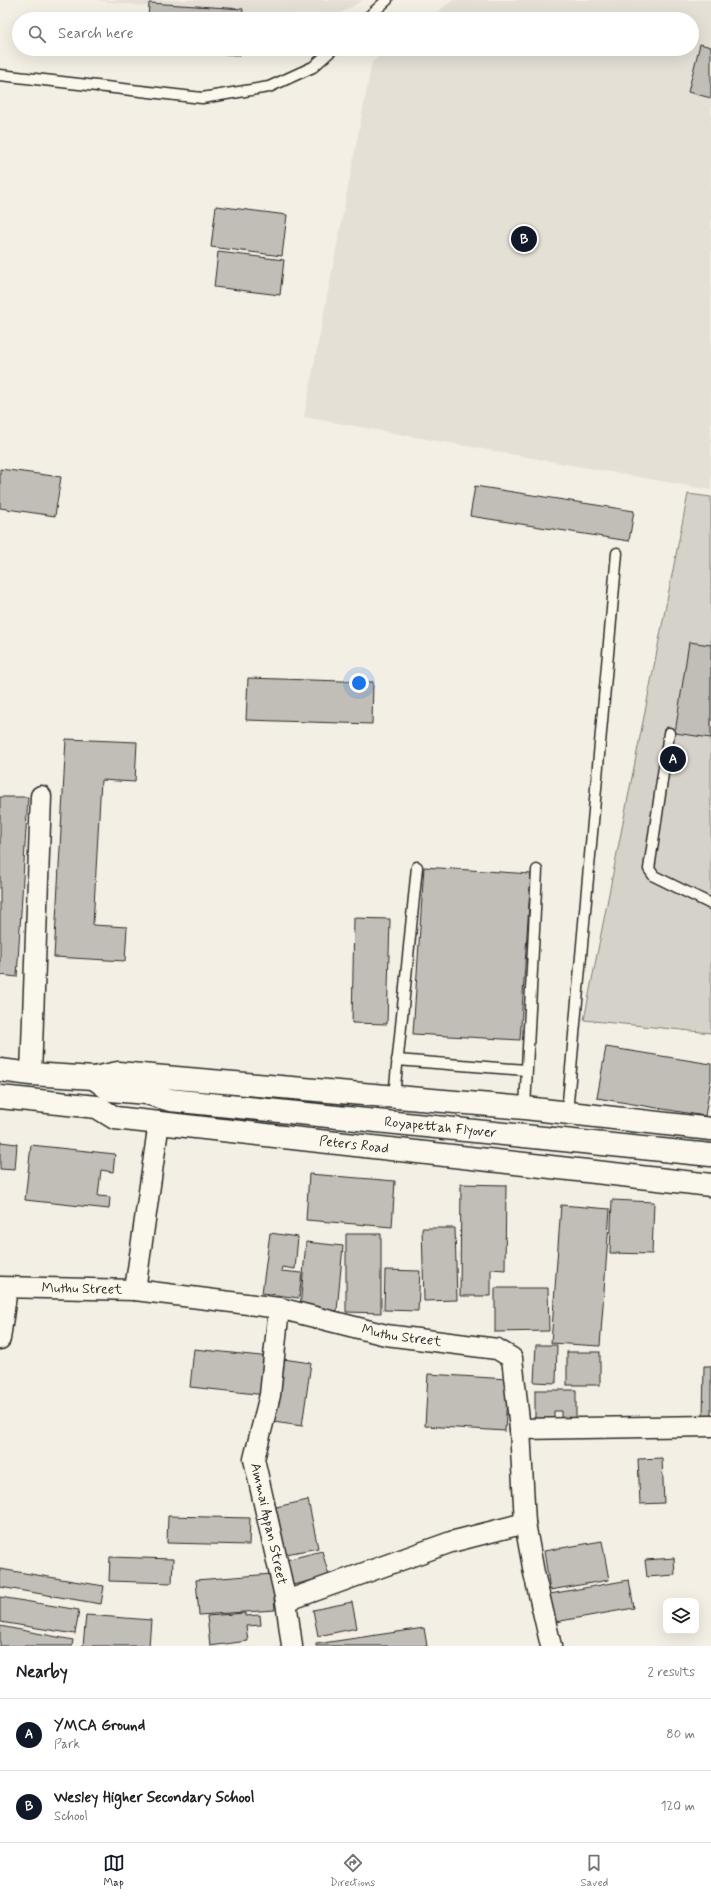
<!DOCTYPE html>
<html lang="en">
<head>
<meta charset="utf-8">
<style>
	body { margin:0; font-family:Mynerve,sans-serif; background:#f6f6f6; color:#202124 }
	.controls { position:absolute; right:12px; bottom:12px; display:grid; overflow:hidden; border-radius:8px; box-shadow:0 4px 16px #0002 }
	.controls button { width:36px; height:36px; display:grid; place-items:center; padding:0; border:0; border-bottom:1px solid #e0e0e0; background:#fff; color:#202124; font:20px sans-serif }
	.you { position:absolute; left:359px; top:683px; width:14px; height:14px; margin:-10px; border:3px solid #fff; border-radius:50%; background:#1a73e8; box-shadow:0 0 0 6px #1a73e833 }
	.badge { display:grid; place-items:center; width:26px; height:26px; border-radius:50%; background:#111827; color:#fff; font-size:13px; font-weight:700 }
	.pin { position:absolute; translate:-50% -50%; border:2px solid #fff; box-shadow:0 1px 4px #0006 }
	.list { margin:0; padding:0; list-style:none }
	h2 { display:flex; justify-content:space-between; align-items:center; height:52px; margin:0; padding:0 16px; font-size:17px }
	h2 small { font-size:13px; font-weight:400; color:#757577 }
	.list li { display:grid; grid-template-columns:26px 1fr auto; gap:12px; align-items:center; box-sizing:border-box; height:72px; padding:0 16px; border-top:1px solid #e0e0e0 }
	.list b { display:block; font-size:15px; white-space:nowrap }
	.list p { margin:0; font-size:13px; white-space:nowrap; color:#757577 }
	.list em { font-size:13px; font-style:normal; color:#757577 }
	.icon { flex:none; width:22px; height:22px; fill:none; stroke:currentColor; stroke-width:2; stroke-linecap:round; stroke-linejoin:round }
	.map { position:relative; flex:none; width:711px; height:1646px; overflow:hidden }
	.search { position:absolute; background:#fff; box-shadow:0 4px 16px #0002; left:12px; right:12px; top:12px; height:44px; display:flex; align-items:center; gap:10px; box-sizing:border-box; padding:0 14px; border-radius:22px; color:#757577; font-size:15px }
	.sheet { height:196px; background:#fff }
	nav { display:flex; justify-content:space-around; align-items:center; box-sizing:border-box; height:56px; border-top:1px solid #e0e0e0; background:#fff; font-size:11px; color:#757577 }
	nav a { display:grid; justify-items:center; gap:2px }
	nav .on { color:#111827 }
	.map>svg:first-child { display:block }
	.built { fill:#e4e0d6 }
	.green { fill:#d5d2c9; stroke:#807e7a }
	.building { fill:#c0beb6; stroke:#2b2b2b }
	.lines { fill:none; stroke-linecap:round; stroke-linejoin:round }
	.lane-casing { stroke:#2b2b2b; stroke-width:13 }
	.street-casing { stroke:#2b2b2b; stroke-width:23 }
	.secondary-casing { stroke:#2b2b2b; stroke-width:25 }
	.lane { stroke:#fbf7ec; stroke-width:10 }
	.street { stroke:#fbf7ec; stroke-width:20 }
	.secondary { stroke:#fbf7ec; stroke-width:22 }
	.labels { text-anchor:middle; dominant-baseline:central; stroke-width:4; stroke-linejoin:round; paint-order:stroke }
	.street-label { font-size:14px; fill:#2b2b2b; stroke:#fbf7ec }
</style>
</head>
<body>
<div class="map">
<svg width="711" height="1646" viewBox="0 0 711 1646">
	<rect width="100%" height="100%" fill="#f3efe4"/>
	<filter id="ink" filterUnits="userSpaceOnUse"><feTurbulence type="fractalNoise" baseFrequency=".025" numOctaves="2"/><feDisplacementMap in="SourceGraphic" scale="8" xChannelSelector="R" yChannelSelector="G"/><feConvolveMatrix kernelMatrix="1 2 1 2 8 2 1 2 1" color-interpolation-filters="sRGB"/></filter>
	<g filter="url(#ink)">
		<g class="built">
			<path d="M95 0H363L341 13 229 16Z"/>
			<path d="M453 0H711V490L304 417 372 62 388 49H692V19H428Z"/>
		</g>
		<path class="green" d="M688 494 711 497V1033L584 1020Z"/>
		<g class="building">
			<path d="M149 3 243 9 242 19H148Z"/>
			<path d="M700 44 711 47V98L688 92Z"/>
			<path d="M153 49H240V55Z"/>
			<path d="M216 206 287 215 282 256 211 247Z"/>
			<path d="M218 252 284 260 280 295 214 287Z"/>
			<path d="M0 469 61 477 55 516 0 508Z"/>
			<path d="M475 486 634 511 629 541 470 516Z"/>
			<path d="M689 642 711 645V738L675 733Z"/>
			<path d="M248 678 373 682 372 724 246 720Z"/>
			<path d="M66 739 137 742 135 782 101 780 93 925 127 927 125 961 54 957Z"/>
			<path d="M0 797H28L17 977 0 975Z"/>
			<path d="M424 867 531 874 520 1040 413 1034Z"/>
			<path d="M354 918 390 919 387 1024 352 1023Z"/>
			<path d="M606 1047 711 1064V1079L705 1116 597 1098Z"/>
			<path d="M0 1142 17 1144 15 1170 0 1169Z"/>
			<path d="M31 1145 115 1154 113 1172 101 1170 98 1196 110 1197 109 1209 25 1200Z"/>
			<path d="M309 1174 395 1181 392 1227 306 1220Z"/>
			<path d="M461 1184 506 1185 505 1270 491 1269V1296H460Z"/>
			<path d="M612 1200 654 1202 652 1254 610 1253Z"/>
			<path d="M561 1205 610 1209 600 1346 551 1343Z"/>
			<path d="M422 1228H455L457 1300 424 1301Z"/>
			<path d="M270 1233 298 1237 295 1269 282 1267 281 1271 302 1273 299 1298 262 1293Z"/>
			<path d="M346 1234H381V1313L346 1312Z"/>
			<path d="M306 1242 343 1246 337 1311 300 1308Z"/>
			<path d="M385 1270 420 1271 418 1311 384 1310Z"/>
			<path d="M495 1288H548L549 1331 495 1332Z"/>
			<path d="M536 1345H557L556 1383 534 1382Z"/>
			<path d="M194 1349 270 1357 266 1395 190 1387Z"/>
			<rect x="567" y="1352" width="33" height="33"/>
			<path d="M283 1359 311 1363 302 1426 273 1422Z"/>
			<path d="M704 1366H711V1418H703Z"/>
			<path d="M428 1374 508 1379 505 1431 425 1426Z"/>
			<path d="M535 1390H576V1418L561 1419V1411H554V1423L535 1424Z"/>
			<path d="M662 1458 664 1503 640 1504 638 1459Z"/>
			<path d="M308 1500 318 1548 286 1554 276 1507Z"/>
			<path d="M168 1516 250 1518 249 1545 167 1543Z"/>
			<path d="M602 1541 609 1580 550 1590 544 1551Z"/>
			<path d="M322 1551 329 1576 293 1585 286 1560Z"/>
			<path d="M110 1557 173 1559 172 1583 109 1581Z"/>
			<path d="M674 1558 675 1575 647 1577 645 1560Z"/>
			<path d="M0 1569 104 1586 101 1604 0 1587Z"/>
			<path d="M272 1574 275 1610 199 1615 196 1580Z"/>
			<path d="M629 1580 634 1608 555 1622 550 1594Z"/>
			<path d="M0 1597 79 1610 75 1634 0 1622Z"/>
			<path d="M352 1602 357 1628 318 1636 313 1610Z"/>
			<path d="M245 1613V1616L260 1615 261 1625 246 1626 248 1641 210 1646 207 1616Z"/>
			<path d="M86 1615 151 1620 149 1646H83Z"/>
			<path d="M0 1626 73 1640 72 1646H0Z"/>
			<path d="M424 1628 427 1646H316V1644Z"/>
		</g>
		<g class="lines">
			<g class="lane-casing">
				<g id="lane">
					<path d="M366 19 387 0"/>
					<path d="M0 75 202 98 269 87 313 67 333 49"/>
					<path d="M669 733 649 869 654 876 711 904"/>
					<path d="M397 1060 526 1070"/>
					<path d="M394 1096 417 867"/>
					<path d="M525 1108 537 870"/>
					<path d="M567 1113 617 553"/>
				</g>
			</g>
			<g class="street-casing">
				<g id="street">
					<path d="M31 1074 41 796"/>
					<path id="s1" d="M0 1287 135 1290 279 1308 386 1335 497 1349 512 1358 520 1429 525 1523 534 1573 551 1646"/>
					<path d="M135 1290 159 1122"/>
					<path id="s2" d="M279 1308 270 1395 254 1459 286 1601 292 1646"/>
					<path d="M0 1339 7 1288"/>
					<path d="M520 1429 711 1426"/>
					<path d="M286 1601 451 1542 525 1523"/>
				</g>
			</g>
			<g class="secondary-casing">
				<g id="secondary">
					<path d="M0 1070 31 1074 94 1078 118 1073 525 1108 711 1129"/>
					<path id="s3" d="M94 1078 110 1090 147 1093 170 1100 711 1155"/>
					<path id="s4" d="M0 1097 97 1107 115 1118 711 1185"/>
				</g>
			</g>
			<use href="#lane" class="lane"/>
			<use href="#street" class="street"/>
			<use href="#secondary" class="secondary"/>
		</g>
	</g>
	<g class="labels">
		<g class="street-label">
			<text stroke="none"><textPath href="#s3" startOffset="353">Royapettah Flyover</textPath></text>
			<text stroke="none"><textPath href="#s4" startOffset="359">Peters Road</textPath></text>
			<text stroke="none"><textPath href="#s1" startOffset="82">Muthu Street</textPath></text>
			<text stroke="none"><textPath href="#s1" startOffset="406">Muthu Street</textPath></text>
			<text stroke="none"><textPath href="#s2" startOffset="220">Ammai Appan Street</textPath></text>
		</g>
	</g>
</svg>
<div class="controls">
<button><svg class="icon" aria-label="layers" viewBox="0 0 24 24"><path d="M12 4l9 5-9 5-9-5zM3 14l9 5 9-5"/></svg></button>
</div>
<div class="you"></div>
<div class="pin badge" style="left:673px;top:759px">A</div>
<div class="pin badge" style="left:524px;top:239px">B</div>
<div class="search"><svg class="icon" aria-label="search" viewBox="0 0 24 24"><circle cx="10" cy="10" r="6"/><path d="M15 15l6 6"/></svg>Search here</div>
</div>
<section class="sheet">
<h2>Nearby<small>2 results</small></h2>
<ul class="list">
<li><span class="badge">A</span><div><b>YMCA Ground</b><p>Park</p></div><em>80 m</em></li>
<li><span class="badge">B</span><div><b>Wesley Higher Secondary School</b><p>School</p></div><em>120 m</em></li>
</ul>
</section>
<nav>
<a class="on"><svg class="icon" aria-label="map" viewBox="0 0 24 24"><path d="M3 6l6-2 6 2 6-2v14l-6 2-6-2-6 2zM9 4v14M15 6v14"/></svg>Map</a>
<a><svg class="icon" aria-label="directions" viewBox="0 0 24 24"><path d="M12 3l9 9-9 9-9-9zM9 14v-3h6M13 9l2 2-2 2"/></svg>Directions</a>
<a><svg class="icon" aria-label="saved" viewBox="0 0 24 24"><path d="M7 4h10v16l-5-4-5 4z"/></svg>Saved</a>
</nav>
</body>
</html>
